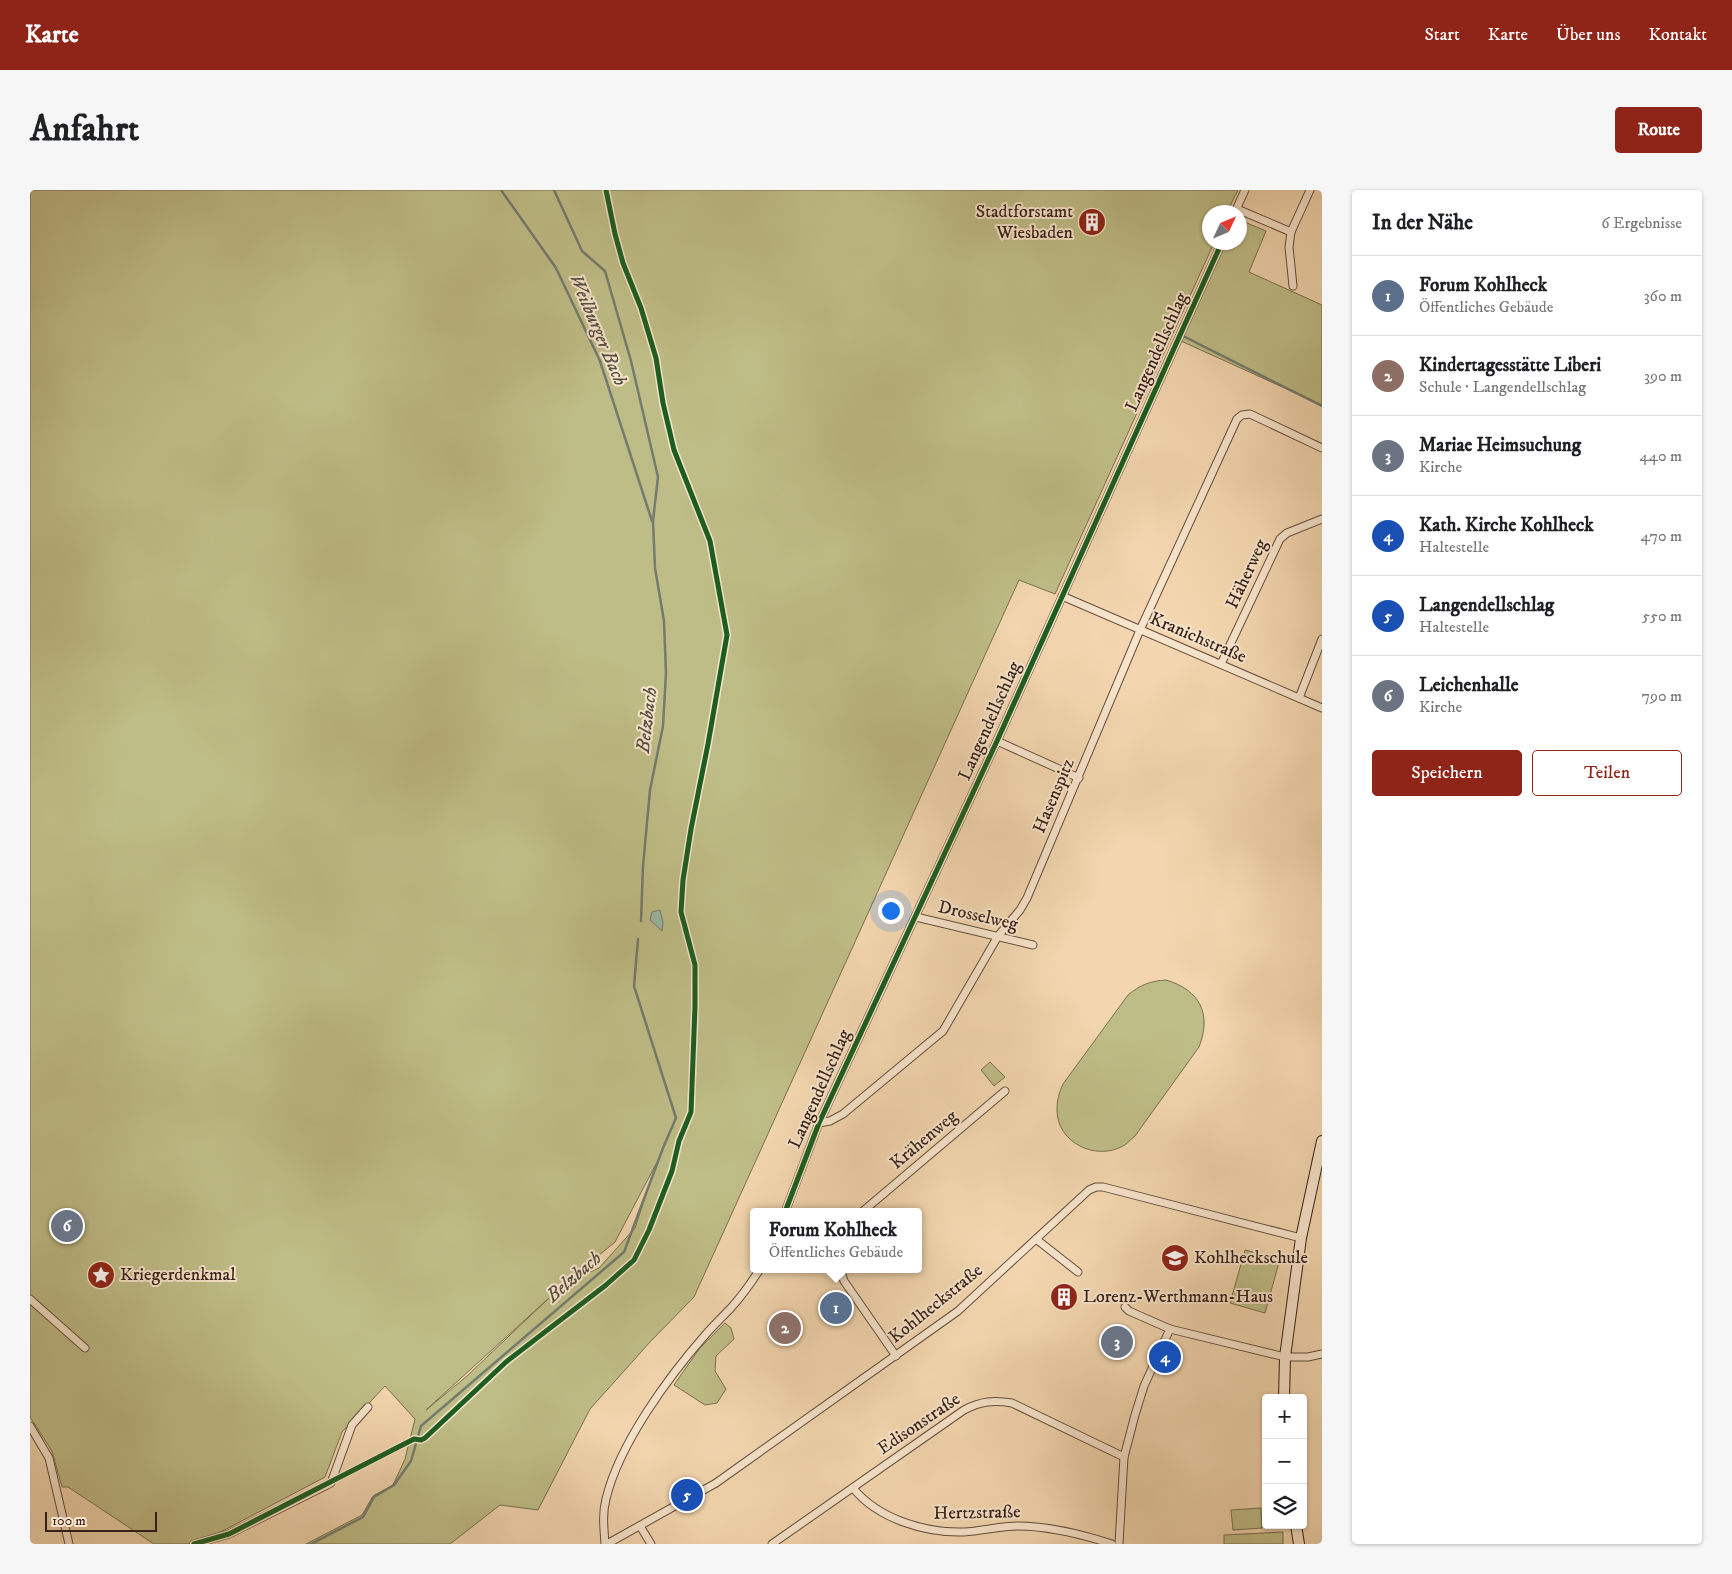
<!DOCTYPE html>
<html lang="de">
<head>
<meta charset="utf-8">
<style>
	body { margin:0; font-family:"IM FELL DW Pica",serif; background:#f6f6f6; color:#202124 }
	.controls { position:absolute; right:15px; bottom:15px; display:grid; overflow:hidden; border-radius:5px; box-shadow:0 1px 4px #0004 }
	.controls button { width:45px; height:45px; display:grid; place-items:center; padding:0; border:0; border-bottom:1px solid #e0e0e0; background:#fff; color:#202124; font:25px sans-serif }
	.compass { position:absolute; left:1172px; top:15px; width:45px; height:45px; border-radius:50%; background:#fff; box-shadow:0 1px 4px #0004; rotate:46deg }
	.scale { position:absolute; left:15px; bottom:12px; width:112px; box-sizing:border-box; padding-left:5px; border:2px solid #362118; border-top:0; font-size:14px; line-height:18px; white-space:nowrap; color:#362118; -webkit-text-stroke:4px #f7e4cb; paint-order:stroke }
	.you { position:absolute; left:860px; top:720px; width:18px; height:18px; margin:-12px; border:4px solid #fff; border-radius:50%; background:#1a73e8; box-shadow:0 0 0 8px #1a73e833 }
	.badge { display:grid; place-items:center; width:32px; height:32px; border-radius:50%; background:#8f2418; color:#fff; font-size:16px; font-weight:700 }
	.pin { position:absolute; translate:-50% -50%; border:2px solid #fff; box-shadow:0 1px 5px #0006 }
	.popup { position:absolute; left:720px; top:1018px; width:172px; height:65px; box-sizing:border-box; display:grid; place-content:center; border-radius:5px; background:#fff; filter:drop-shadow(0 1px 4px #0005); font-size:16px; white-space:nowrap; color:#757577 }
	.popup b { font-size:19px; color:#202124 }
	.popup::after { content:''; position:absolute; left:50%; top:100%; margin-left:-10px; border:10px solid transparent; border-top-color:#fff }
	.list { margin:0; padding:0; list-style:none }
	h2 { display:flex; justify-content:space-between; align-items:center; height:65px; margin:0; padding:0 20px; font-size:21px }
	h2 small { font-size:16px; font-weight:400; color:#757577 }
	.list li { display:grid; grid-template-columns:32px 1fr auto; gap:15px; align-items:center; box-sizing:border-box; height:80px; padding:0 20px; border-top:1px solid #e0e0e0 }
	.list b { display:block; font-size:19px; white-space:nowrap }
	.list p { margin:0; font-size:16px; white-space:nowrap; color:#757577 }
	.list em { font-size:16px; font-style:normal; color:#757577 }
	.actions { display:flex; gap:10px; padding:15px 20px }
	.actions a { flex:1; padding:11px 0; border:1px solid #8f2418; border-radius:5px; text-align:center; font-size:18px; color:#8f2418 }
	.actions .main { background:#8f2418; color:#fff }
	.icon { flex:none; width:28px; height:28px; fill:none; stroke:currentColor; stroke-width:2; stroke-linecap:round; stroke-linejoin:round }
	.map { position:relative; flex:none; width:1292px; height:1354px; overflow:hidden; border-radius:5px }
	header { display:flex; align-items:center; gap:30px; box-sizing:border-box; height:70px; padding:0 25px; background:#8f2418; color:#fff }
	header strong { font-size:24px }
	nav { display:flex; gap:28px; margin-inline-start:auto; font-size:18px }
	.intro { display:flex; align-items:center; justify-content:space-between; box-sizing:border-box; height:120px; padding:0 30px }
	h1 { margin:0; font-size:35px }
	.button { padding:12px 22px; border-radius:5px; background:#8f2418; color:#fff; font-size:18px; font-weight:700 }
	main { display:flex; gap:30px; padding:0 30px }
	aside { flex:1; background:#fff; border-radius:5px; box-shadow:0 1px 4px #0004 }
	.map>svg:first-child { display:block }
	.green { fill:#bfbd87; stroke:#7a6f50; fill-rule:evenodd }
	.water { fill:#9cb9a7; stroke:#737c6e }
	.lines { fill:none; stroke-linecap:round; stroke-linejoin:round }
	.stream { stroke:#737c6e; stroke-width:2.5 }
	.street-casing { stroke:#654e3e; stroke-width:9 }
	.secondary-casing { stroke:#362118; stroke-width:12 }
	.street { stroke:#f7e4cb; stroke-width:7 }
	.secondary { stroke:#f7e4cb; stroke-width:10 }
	.cycleway-casing { stroke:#f7e4cb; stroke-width:8 }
	.cycleway { stroke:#1b5e20; stroke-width:5 }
	.labels { text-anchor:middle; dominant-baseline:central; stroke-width:4; stroke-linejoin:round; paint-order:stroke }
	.poi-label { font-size:18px; fill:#362118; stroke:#f7e4cb; text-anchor:start }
	.street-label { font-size:18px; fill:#362118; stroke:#f7e4cb }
	.water-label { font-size:19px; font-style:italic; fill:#554f43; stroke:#f7e4cb }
</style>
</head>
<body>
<header>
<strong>Karte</strong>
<nav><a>Start</a><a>Karte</a><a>Über uns</a><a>Kontakt</a></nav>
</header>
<div class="intro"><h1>Anfahrt</h1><a class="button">Route</a></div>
<main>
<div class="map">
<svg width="1292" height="1354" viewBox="0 0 1292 1354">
	<rect width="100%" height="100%" fill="#f3d6af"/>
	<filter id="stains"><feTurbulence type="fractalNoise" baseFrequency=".004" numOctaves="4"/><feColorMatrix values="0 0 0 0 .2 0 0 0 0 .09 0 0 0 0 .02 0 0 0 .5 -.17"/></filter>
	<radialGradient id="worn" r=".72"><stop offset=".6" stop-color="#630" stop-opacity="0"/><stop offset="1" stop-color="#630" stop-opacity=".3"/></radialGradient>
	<g class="green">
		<path d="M0 0H1208L1197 22H1180V52L1184 53 1025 404 989 390 664 1107 620 1152 560 1219 508 1320 470 1315 420 1354H276L332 1325 343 1306 363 1295 375 1269 385 1229 355 1196 312 1242 295 1287 168 1354H124L38 1297H32L22 1261 0 1227ZM626 974 605 1038 569 1078 534 1094 585 1052ZM519 1108 437 1186 396 1220Z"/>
		<path d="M1210 30 1236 41 1219 82 1292 115V215L1151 151 1195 53 1210 52Z"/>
		<path d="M1136 790C1170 800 1182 824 1169 857L1105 946C1101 949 1097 954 1093 956 1066 971 1027 953 1027 920 1027 910 1029 903 1033 894L1098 805C1110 795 1120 791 1136 790Z"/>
		<path d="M960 872 975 887 964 896 951 880Z"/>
		<path d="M1215 1060 1250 1069 1235 1123 1200 1113Z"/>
		<path d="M695 1133 701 1138 704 1149 686 1166 685 1181 696 1199 687 1213 675 1215 644 1195 669 1159Z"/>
		<path d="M1231 1318 1232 1338 1203 1340 1201 1320Z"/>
		<path d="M1253 1342V1354H1194V1345Z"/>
	</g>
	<path class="water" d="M630 720 633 733 632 741 620 730 622 722Z"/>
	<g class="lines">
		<g class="stream">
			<path d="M471 0 526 78 570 171 622 331"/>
			<path d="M524 0 552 61 575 81 601 171 628 287 623 331 625 378 634 431 636 483 633 536 620 600 613 676 611 731"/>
			<path d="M1151 145 1292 216"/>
			<path d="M281 1354 333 1327 344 1307 364 1295 381 1271 391 1236 594 1062 633 958 646 928 604 796 608 749"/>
		</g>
		<g class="street-casing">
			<g id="street">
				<path d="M1207 19 1261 42"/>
				<path d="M1205 22 1215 0"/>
				<path d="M1263 96 1259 57 1261 42 1280 0"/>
				<path d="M1032 406 1292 518"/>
				<path d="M1191 474 1250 349 1257 343 1292 329"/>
				<path d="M1269 508 1292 449"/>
				<path d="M967 551 1049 588"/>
				<path d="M886 727 1003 755"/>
				<path d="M789 933 800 931 813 924 913 841 968 746 990 720 997 708 1110 440 1207 229 1212 225 1220 224 1292 258"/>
				<path d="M755 1022 789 933 967 551 1192 52"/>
				<path d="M832 1022 975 901"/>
				<path d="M1006 1049 1048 1082"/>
				<path d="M810 1079 814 1091 866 1166"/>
				<path d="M0 1109 55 1158"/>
				<path d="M1095 1117 1099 1121 1140 1139"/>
				<path d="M0 1236 19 1268 39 1354"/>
				<path d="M823 1298C848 1329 895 1343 934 1342 952 1341 970 1336 988 1336 1020 1336 1051 1344 1082 1354"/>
				<path d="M610 1336 621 1354"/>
				<path d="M164 1354 199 1344 301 1293 322 1235 338 1217"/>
				<path d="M575 1354C574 1339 572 1324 576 1309 589 1254 639 1186 676 1144 684 1135 692 1127 700 1119 711 1107 721 1093 730 1079"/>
				<path d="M577 1354 686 1293 928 1121 1059 1000 1066 997H1073L1271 1048"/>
				<path d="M742 1354 934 1220C951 1211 964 1210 982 1213L1094 1267"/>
				<path d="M1089 1354 1094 1267 1105 1225 1114 1196 1140 1139 1255 1167H1278L1292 1164"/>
			</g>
		</g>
		<g class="secondary-casing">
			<g id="secondary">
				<path d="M1254 1208 1255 1167 1271 1048 1292 951"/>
				<path d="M1266 1335 1269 1354"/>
			</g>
		</g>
		<use href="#street" class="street"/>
		<use href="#secondary" class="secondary"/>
		<g class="cycleway-casing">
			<g id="cycleway">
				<path d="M755 1022 789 933 967 551 1192 52"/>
				<path d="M164 1354 199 1344 384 1249 391 1250 395 1248 476 1172 576 1095 604 1070 619 1040 642 981 649 951 661 922 665 816V775L651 722 653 690 661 639 678 554 697 445 680 351 644 260 633 213 626 168 611 118 593 73 585 44 576 0"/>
			</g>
		</g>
		<use href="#cycleway" class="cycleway"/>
	</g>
	<defs>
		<g id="building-disc" transform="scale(1.4375)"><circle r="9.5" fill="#8f2418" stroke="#f7e4cb"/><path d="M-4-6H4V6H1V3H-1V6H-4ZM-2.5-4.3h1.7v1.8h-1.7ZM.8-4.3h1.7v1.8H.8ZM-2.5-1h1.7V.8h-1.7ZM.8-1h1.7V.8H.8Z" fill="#fff"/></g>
		<g id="school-disc" transform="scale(1.4375)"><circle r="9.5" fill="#8f2418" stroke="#f7e4cb"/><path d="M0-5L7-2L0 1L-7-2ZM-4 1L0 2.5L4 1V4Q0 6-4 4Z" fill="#fff"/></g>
		<g id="sight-disc" transform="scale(1.4375)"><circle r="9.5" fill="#8f2418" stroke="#f7e4cb"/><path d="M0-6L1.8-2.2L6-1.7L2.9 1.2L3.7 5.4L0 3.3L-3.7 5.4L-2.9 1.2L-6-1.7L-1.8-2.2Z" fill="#fff"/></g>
	</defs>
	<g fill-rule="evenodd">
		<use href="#building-disc" x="1062" y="32"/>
		<use href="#school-disc" x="1145" y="1068"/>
		<use href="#sight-disc" x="71" y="1085"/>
		<use href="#building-disc" x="1034" y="1107"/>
	</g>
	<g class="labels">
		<g class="poi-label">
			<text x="1043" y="22" text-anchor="end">Stadtforstamt<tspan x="1043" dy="21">Wiesbaden</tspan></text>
			<text x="1164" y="1068">Kohlheckschule</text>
			<text x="90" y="1085">Kriegerdenkmal</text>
			<text x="1053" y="1107">Lorenz-Werthmann-Haus</text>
		</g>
		<g class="street-label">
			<text transform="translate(1127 162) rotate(-66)">Langendellschlag</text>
			<text transform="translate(1217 384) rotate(-65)">Häherweg</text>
			<text transform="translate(1168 448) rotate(23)">Kranichstraße</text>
			<text transform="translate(960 531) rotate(-66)">Langendellschlag</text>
			<text transform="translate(1024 606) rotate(-67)">Hasenspitz</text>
			<text transform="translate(948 726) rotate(13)">Drosselweg</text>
			<text transform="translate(790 899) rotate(-66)">Langendellschlag</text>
			<text transform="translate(894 950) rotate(-40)">Krähenweg</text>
			<text transform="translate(906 1114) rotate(-39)">Kohlheckstraße</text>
			<text transform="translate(889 1234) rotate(-34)">Edisonstraße</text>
			<text transform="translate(947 1323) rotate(-1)">Hertzstraße</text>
		</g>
		<g class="water-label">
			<text transform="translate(568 140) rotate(67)">Weilburger Bach</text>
			<text transform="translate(617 530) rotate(-83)">Belzbach</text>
			<text transform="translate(544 1087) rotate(-41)">Belzbach</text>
		</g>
	</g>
	<rect width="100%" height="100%" filter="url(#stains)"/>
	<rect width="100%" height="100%" fill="url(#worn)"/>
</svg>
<div class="controls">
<button>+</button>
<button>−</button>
<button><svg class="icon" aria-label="layers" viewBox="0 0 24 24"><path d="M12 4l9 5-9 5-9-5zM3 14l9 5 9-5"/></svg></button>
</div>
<svg class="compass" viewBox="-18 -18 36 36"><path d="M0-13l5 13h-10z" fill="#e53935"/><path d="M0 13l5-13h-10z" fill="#757577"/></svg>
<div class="scale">100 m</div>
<div class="you"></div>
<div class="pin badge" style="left:806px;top:1118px;background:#5c6f8a">1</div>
<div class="popup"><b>Forum Kohlheck</b>Öffentliches Gebäude</div>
<div class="pin badge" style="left:755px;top:1138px;background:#8d6e63">2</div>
<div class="pin badge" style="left:1087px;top:1152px;background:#6b7280">3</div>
<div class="pin badge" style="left:1135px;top:1167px;background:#1a4fb4">4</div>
<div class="pin badge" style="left:657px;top:1305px;background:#1a4fb4">5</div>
<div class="pin badge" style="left:37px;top:1036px;background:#6b7280">6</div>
</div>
<aside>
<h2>In der Nähe<small>6 Ergebnisse</small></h2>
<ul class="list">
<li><span class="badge" style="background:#5c6f8a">1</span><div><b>Forum Kohlheck</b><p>Öffentliches Gebäude</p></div><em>360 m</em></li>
<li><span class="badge" style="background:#8d6e63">2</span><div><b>Kindertagesstätte Liberi</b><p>Schule · Langendellschlag</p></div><em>390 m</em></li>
<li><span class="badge" style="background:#6b7280">3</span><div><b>Mariae Heimsuchung</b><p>Kirche</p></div><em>440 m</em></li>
<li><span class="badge" style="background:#1a4fb4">4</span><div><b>Kath. Kirche Kohlheck</b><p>Haltestelle</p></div><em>470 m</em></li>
<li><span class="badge" style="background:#1a4fb4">5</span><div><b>Langendellschlag</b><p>Haltestelle</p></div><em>550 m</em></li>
<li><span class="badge" style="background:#6b7280">6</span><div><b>Leichenhalle</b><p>Kirche</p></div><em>790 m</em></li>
</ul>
<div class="actions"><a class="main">Speichern</a><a>Teilen</a></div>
</aside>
</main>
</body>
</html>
